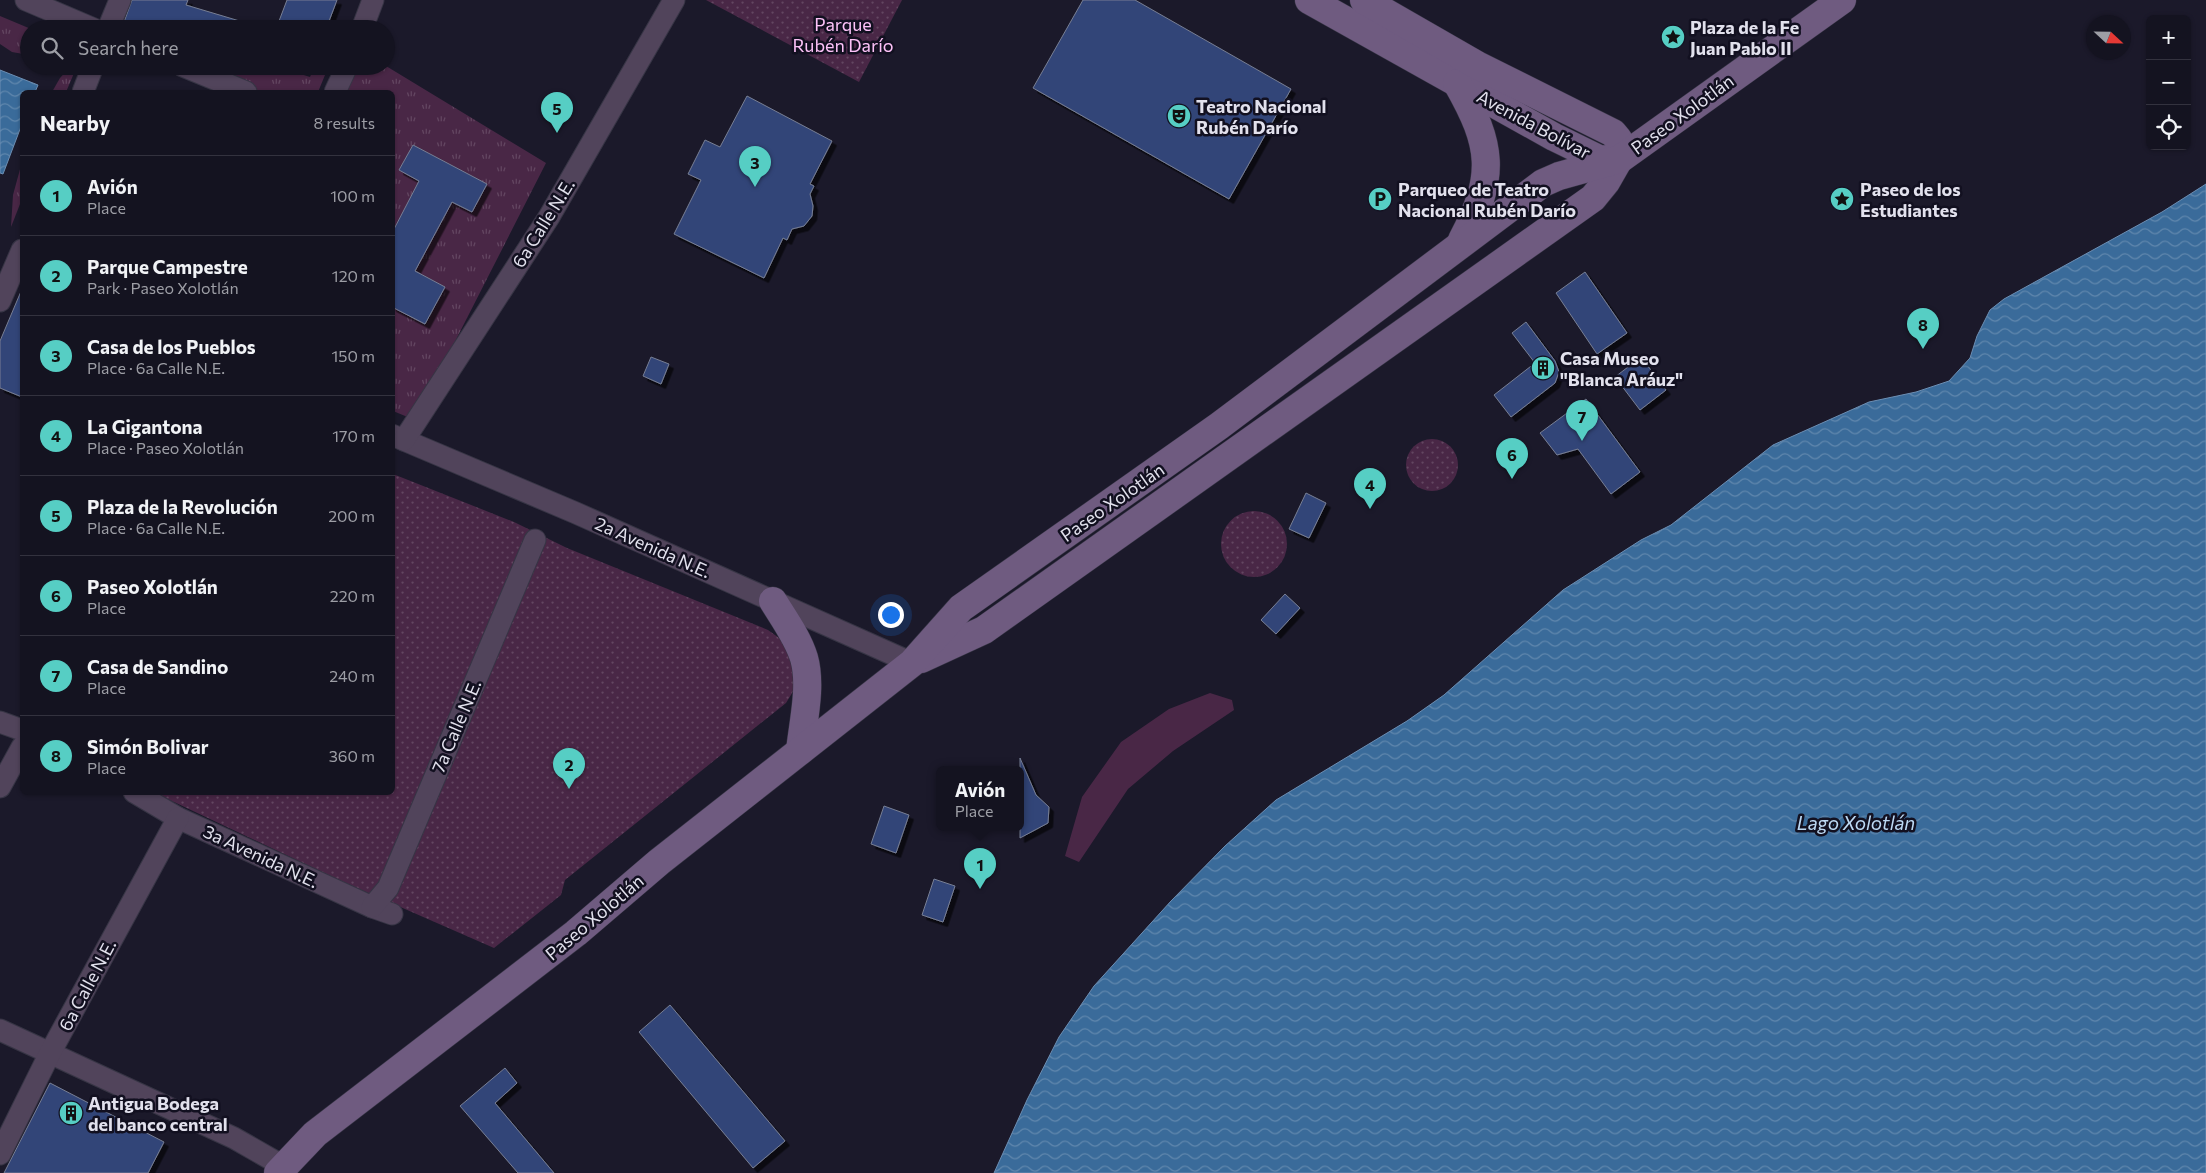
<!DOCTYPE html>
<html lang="en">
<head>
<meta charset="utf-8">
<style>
	body { margin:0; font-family:Commissioner,sans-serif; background:#21202d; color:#f1f3f6 }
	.controls { position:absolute; right:15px; top:15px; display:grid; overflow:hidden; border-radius:8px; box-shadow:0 1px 4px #0004 }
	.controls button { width:45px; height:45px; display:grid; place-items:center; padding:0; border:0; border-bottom:1px solid #33323e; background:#141320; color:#f1f3f6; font:25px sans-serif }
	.compass { position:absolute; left:2086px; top:15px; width:45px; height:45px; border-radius:50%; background:#141320; box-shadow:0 1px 4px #0004; rotate:112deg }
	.you { position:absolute; left:890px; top:614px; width:18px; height:18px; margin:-12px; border:4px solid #fff; border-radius:50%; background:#1a73e8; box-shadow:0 0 0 8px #1a73e833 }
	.badge { display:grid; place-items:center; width:32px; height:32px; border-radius:50%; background:#56cec4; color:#111; font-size:16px; font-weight:700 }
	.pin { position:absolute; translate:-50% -41px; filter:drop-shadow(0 1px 2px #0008) }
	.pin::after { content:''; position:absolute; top:26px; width:18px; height:15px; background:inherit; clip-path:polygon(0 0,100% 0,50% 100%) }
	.popup { position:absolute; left:936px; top:766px; width:88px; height:65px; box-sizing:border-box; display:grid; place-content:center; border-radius:8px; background:#141320; filter:drop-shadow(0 1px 4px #0005); font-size:16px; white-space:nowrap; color:#9d9ea5 }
	.popup b { font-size:19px; color:#f1f3f6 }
	.popup::after { content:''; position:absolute; left:50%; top:100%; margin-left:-10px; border:10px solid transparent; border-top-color:#141320 }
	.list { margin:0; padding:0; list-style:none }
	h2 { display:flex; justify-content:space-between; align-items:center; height:65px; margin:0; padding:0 20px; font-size:21px }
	h2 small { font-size:16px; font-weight:400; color:#9d9ea5 }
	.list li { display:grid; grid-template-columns:32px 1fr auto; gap:15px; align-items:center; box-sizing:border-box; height:80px; padding:0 20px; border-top:1px solid #33323e }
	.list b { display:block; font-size:19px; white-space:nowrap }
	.list p { margin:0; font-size:16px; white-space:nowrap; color:#9d9ea5 }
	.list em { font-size:16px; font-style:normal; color:#9d9ea5 }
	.icon { flex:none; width:28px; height:28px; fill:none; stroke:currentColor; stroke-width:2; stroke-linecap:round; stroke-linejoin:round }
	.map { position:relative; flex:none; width:2206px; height:1173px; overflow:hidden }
	.search { position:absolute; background:#141320; box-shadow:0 1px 4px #0004; left:20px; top:20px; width:375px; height:55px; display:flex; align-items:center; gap:12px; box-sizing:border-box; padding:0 18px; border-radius:28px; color:#9d9ea5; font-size:19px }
	.panel { position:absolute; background:#141320; box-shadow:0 1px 4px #0004; left:20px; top:90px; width:375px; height:705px; border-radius:8px }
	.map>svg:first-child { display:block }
	.grass { fill:url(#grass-tufts) }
	.park { fill:url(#park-dots) }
	.pitch { fill:#492746 }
	.water { fill:url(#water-waves); stroke:#6c8eb3 }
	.building { fill:#334478; stroke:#777f94; filter:url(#shadow) }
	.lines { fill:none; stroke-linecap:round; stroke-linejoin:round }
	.street-casing { stroke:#373545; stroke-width:23 }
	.secondary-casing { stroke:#373545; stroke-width:29 }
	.street { stroke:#51445b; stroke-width:21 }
	.secondary { stroke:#6f5b80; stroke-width:28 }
	.labels { text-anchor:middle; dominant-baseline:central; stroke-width:5; stroke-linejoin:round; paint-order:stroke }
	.park-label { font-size:18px; fill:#fdc2f8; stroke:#121020 }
	.poi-label { font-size:18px; font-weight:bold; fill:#e2e1ed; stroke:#121020; text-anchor:start }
	.street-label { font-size:18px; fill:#e2e1ed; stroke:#121020 }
	.water-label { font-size:19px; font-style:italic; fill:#bdd9f4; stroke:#121020 }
</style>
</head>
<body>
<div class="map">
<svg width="2206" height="1173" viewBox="0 0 2206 1173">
	<defs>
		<pattern id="grass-tufts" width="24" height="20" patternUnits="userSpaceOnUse" patternTransform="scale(1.25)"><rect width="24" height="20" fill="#492746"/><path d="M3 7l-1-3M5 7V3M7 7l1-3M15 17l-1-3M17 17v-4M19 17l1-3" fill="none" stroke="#634661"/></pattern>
		<pattern id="park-dots" width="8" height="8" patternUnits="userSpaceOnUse" patternTransform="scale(1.25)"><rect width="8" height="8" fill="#492746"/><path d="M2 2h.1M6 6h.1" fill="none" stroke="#634661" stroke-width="1.8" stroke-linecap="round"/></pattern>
		<pattern id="water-waves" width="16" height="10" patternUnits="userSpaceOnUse" patternTransform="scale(1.25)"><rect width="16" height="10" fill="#3a6b9a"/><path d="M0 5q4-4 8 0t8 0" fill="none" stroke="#6087ad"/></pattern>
		<filter id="shadow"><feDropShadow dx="4.5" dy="4.5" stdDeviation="0" flood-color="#0009"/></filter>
	</defs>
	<rect width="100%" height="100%" fill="#1b192a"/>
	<g class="grass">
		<path d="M0 16 31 29H29V55L12 52 0 44Z"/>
		<path d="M71 66H77L66 92H52L60 78Z"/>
		<path d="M224 66H275L310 77 313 70 325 75 318 92H246L219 81Z"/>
		<path d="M347 66H386L546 163 415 420 393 411V312L395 308 426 324 445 287 415 271 452 202 472 212 487 184 413 145 399 170 419 181 393 233 392 92H335Z"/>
		<path d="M22 162V199L11 227 13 195Z"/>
	</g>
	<g class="park">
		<path d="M706 0H902L859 82Z"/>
		<circle cx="1432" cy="465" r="26"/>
		<path d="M393 474 514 522 567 548 768 630 789 645 797 685 786 703 565 880 561 895 494 948 341 881 155 793 392 792Z"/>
		<circle cx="1254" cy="544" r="33"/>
	</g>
	<path class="pitch" d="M1210 693 1232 700 1234 710 1173 751 1128 789 1079 862 1065 856 1082 797 1121 742 1169 709Z"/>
	<g class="water">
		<path d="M0 70 38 85 35 92H22V124L3 174 0 173Z"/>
		<path d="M2206 184V1173H994L1027 1100 1059 1037 1094 986 1171 901 1225 846 1276 800 1407 721 1444 695 1563 590 1641 540 1671 525 1773 445 1869 402 1916 392 1949 381 1970 358 1977 336 1990 310 2004 299 2162 212Z"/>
	</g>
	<g class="building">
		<path d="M132 0H188L186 5 253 25 252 29H146L124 22Z"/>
		<path d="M287 0H337L326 29H276Z"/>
		<path d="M1083 0H1135L1291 89 1229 199 1033 88Z"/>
		<path d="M747 96 832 141 810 184 814 186 810 194 813 206 812 216 804 226 792 229 787 240 783 238 764 278 674 234 701 180 688 174 705 140 720 147Z"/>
		<path d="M413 145 487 184 472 212 452 202 415 271 445 287 425 324 392 307V233L419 181 399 170Z"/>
		<path d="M1585 272 1627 333 1597 354 1556 293Z"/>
		<path d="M22 289V397L0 388V341Z"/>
		<path d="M1526 322 1555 361 1559 372 1555 383 1511 417 1494 395 1535 363 1512 333Z"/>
		<path d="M651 357 669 364 661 384 643 376Z"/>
		<path d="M1641 357 1666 390 1640 410 1615 377Z"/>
		<path d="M1586 399 1640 472 1611 494 1578 449 1557 455 1540 433Z"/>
		<path d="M1306 493 1326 503 1309 538 1289 529Z"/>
		<path d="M1285 594 1300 608 1276 634 1261 620Z"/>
		<path d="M1020 758 1036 795 1049 807 1048 823 1020 838Z"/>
		<path d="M884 806 909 815 896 853 871 844Z"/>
		<path d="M934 879 955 886 943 922 922 915Z"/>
		<path d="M670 1005 785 1141 753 1168 639 1032Z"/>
		<path d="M505 1068 517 1083 495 1103 554 1173H518L460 1106Z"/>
		<path d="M50 1083 164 1142 148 1173H4Z"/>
	</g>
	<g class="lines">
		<g class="street-casing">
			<g id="street">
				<path d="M26 0 94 29"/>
				<path d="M108 29 120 0"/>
				<path d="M362 29 373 0"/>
				<path d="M183 66 246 92"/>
				<path d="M83 92 93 66"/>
				<path d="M335 92 347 66"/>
				<path d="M0 301 22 250"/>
				<path d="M392 435 576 513 912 663"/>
				<path d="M404 440 549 217 674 0"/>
				<path d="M0 722 22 730"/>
				<path d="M0 787 22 747"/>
				<path d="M134 792 178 818 372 907 392 914"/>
				<path d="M372 907 388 888 535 540"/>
				<path d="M0 1030 234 1138 283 1166"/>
				<path d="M0 1154 50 1053 178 818"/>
			</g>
		</g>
		<g class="secondary-casing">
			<g id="secondary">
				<path d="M1309 0 1554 137 1599 159 1616 160"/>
				<path d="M1457 83C1493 146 1496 176 1462 240"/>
				<path d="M773 601C784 619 798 638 804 658 812 686 803 722 800 751"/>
				<path d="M921 659 984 630 1593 198 1606 182 1622 154 1618 139 1613 133 1477 65 1364 0"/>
				<path d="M278 1173 315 1134 576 933 659 862 912 663 961 608 1219 426 1543 183 1559 176 1620 159 1842 0"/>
			</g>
		</g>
		<use href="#street" class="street"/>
		<use href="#secondary" class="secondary"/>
	</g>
	<defs>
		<g id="sight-disc" transform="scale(1.25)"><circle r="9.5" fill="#56cec4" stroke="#121020"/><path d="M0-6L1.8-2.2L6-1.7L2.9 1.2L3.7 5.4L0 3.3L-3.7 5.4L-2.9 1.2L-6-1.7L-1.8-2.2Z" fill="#111"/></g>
		<g id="theatre-disc" transform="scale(1.25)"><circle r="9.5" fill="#56cec4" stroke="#121020"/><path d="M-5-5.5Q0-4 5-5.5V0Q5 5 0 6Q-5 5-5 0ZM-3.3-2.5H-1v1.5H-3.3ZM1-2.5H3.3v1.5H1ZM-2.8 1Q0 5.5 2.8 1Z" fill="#111"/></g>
		<g id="parking-disc" transform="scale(1.25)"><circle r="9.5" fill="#56cec4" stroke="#121020"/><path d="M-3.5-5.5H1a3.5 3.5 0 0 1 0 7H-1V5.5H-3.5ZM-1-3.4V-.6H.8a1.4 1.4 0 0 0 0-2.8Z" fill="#111"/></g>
		<g id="building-disc" transform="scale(1.25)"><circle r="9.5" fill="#56cec4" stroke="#121020"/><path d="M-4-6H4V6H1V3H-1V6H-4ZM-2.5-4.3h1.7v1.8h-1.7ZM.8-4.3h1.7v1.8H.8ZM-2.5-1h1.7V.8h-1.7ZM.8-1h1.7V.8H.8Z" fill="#111"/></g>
	</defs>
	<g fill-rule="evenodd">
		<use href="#sight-disc" x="1673" y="37"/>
		<use href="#theatre-disc" x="1179" y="116"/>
		<use href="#parking-disc" x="1380" y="199"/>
		<use href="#sight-disc" x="1842" y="199"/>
		<use href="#building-disc" x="1543" y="368"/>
		<use href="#building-disc" x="71" y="1113"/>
	</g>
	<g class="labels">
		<g class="park-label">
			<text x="843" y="24">Parque<tspan x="843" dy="21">Rubén Darío</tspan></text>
		</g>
		<g class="poi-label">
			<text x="1690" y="27">Plaza de la Fe<tspan x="1690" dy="21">Juan Pablo II</tspan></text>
			<text x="1196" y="106">Teatro Nacional<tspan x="1196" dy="21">Rubén Darío</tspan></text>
			<text x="1398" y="189">Parqueo de Teatro<tspan x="1398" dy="21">Nacional Rubén Darío</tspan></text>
			<text x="1860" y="189">Paseo de los<tspan x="1860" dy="21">Estudiantes</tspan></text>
			<text x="1560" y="358">Casa Museo<tspan x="1560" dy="21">"Blanca Aráuz"</tspan></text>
			<text x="88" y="1103">Antigua Bodega<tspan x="88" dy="21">del banco central</tspan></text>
		</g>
		<g class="street-label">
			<text transform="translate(1682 114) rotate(-36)">Paseo Xolotlán</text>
			<text transform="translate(1534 124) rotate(28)">Avenida Bolívar</text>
			<text transform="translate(543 223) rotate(-58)">6a Calle N.E.</text>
			<text transform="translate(1112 502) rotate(-35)">Paseo Xolotlán</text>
			<text transform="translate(653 547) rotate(24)">2a Avenida N.E.</text>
			<text transform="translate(456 726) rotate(-67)">7a Calle N.E.</text>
			<text transform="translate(261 856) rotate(25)">3a Avenida N.E.</text>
			<text transform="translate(594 917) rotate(-40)">Paseo Xolotlán</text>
			<text transform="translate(87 985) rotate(-62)">6a Calle N.E.</text>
		</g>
		<g class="water-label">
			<text x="1856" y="822">Lago Xolotlán</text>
		</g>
	</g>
</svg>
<div class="controls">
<button>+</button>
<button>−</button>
<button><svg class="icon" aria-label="locate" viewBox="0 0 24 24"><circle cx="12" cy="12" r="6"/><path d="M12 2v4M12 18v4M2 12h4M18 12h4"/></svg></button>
</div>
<svg class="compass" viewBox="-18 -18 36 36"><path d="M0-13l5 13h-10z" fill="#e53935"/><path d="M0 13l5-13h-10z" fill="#9d9ea5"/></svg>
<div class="you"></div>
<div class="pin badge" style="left:980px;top:889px">1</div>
<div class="popup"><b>Avión</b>Place</div>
<div class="pin badge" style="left:569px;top:789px">2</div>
<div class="pin badge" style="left:755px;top:187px">3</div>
<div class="pin badge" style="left:1370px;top:509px">4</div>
<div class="pin badge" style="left:557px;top:133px">5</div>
<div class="pin badge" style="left:1512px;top:479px">6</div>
<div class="pin badge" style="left:1582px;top:441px">7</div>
<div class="pin badge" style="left:1923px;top:349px">8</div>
<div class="search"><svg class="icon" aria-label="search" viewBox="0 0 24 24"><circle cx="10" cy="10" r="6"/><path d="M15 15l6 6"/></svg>Search here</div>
<section class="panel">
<h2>Nearby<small>8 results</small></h2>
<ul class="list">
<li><span class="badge">1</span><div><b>Avión</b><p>Place</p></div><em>100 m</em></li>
<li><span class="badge">2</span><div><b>Parque Campestre</b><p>Park · Paseo Xolotlán</p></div><em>120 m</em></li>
<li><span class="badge">3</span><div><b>Casa de los Pueblos</b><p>Place · 6a Calle N.E.</p></div><em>150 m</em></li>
<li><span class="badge">4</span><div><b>La Gigantona</b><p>Place · Paseo Xolotlán</p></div><em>170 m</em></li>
<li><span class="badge">5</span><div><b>Plaza de la Revolución</b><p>Place · 6a Calle N.E.</p></div><em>200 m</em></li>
<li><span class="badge">6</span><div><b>Paseo Xolotlán</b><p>Place</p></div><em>220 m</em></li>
<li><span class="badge">7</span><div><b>Casa de Sandino</b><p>Place</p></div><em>240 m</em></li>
<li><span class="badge">8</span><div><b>Simón Bolivar</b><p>Place</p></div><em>360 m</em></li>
</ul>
</section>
</div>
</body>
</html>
